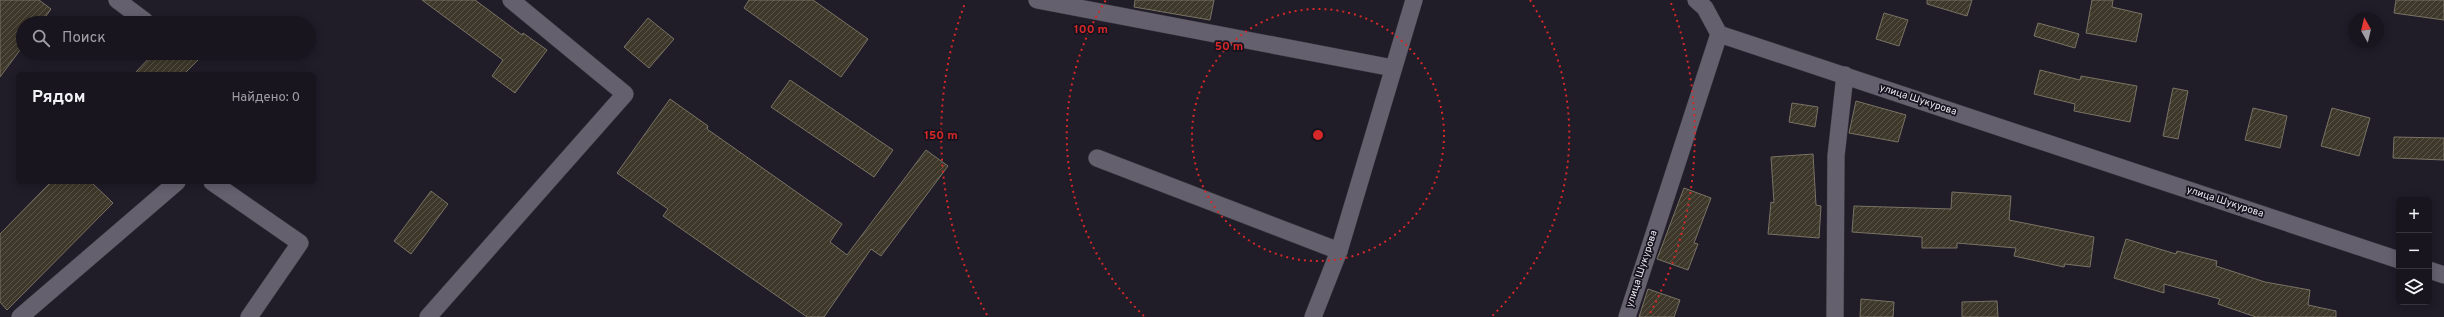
<!DOCTYPE html>
<html lang="ru">
<head>
<meta charset="utf-8">
<style>
	body { margin:0; font-family:Overpass,sans-serif; background:#25222b; color:#f1f3f6 }
	.controls { position:absolute; right:12px; bottom:12px; display:grid; overflow:hidden; border-radius:6px; box-shadow:0 2px 10px #0003 }
	.controls button { width:36px; height:36px; display:grid; place-items:center; padding:0; border:0; border-bottom:1px solid #36343c; background:#18151e; color:#f1f3f6; font:20px sans-serif }
	.compass { position:absolute; left:2348px; top:12px; width:36px; height:36px; border-radius:50%; background:#18151e; box-shadow:0 2px 10px #0003; rotate:352deg }
	.list { margin:0; padding:0; list-style:none }
	h2 { display:flex; justify-content:space-between; align-items:center; height:52px; margin:0; padding:0 16px; font-size:17px }
	h2 small { font-size:13px; font-weight:400; color:#9f9fa4 }
	.icon { flex:none; width:22px; height:22px; fill:none; stroke:currentColor; stroke-width:2; stroke-linecap:round; stroke-linejoin:round }
	.map { position:relative; flex:none; width:2444px; height:317px; overflow:hidden }
	.search { position:absolute; background:#18151e; box-shadow:0 2px 10px #0003; left:16px; top:16px; width:300px; height:44px; display:flex; align-items:center; gap:10px; box-sizing:border-box; padding:0 14px; border-radius:22px; color:#9f9fa4; font-size:15px }
	.panel { position:absolute; background:#18151e; box-shadow:0 2px 10px #0003; left:16px; top:72px; width:300px; height:112px; border-radius:6px }
	.map>svg:first-child { display:block }
	.building { fill:url(#building-hatch); stroke:#797364 }
	.lines { fill:none; stroke-linecap:round; stroke-linejoin:round }
	.minor-casing { stroke:#3b3841; stroke-width:18 }
	.minor { stroke:#65606e; stroke-width:17 }
	.ring { fill:none; stroke:#d62828; stroke-width:2; stroke-dasharray:2 4 }
	.labels { text-anchor:middle; dominant-baseline:central; stroke-width:3.5; stroke-linejoin:round; paint-order:stroke }
	.street-label { font-size:10px; fill:#eae7f0; stroke:#17131e }
	.centre { fill:#d62828; stroke:#17131e; stroke-width:2 }
	.ring-label { font-size:12px; text-anchor:middle; font-weight:bold; fill:#d62828; stroke:#17131e; stroke-width:3.5; stroke-linejoin:round; paint-order:stroke }
</style>
</head>
<body>
<div class="map">
<svg width="2444" height="317" viewBox="0 0 2444 317">
	<defs>
		<pattern id="building-hatch" width="6" height="6" patternUnits="userSpaceOnUse"><rect width="6" height="6" fill="#3e382b"/><path d="M-1 1l2-2M0 6l6-6M5 7l2-2" fill="none" stroke="#5a554a"/></pattern>
	</defs>
	<rect width="100%" height="100%" fill="#201c28"/>
	<g class="building">
		<path d="M0 0H39L51 9 41 23H23V46L0 77Z"/>
		<path d="M422 0H475L522 35 523 33 547 50 515 93 492 76 503 60Z"/>
		<path d="M749 0H813L868 39 841 77 744 8Z"/>
		<path d="M1135 0H1214L1210 20 1134 7Z"/>
		<path d="M1927 0H1972L1967 16 1927 4Z"/>
		<path d="M2092 0H2113L2112 7 2142 14 2136 42 2086 33Z"/>
		<path d="M2396 0H2444V20L2394 13Z"/>
		<path d="M1884 13 1908 20 1899 46 1876 39Z"/>
		<path d="M648 18 674 39 649 68 624 47Z"/>
		<path d="M2038 23 2079 34 2075 48 2034 36Z"/>
		<path d="M154 53H205L184 74H134Z"/>
		<path d="M2040 70 2080 80 2081 76 2137 86 2130 122 2074 111 2075 104 2034 94Z"/>
		<path d="M790 80 893 150 874 177 771 107Z"/>
		<path d="M2173 88 2188 91 2178 139 2163 136Z"/>
		<path d="M670 99 708 126 707 129 842 224 830 242 847 255 926 150 948 166 881 256 871 249 824 317H807L663 216 668 209 617 173Z"/>
		<path d="M1856 101 1906 115 1898 142 1849 133Z"/>
		<path d="M1792 103 1818 107 1815 127 1789 122Z"/>
		<path d="M2253 108 2287 116 2280 148 2245 140Z"/>
		<path d="M2332 108 2370 118 2359 156 2321 146Z"/>
		<path d="M2394 137 2444 138V160L2393 158Z"/>
		<path d="M1813 154 1816 205 1821 206 1819 238 1768 234 1771 202 1774 203 1771 157Z"/>
		<path d="M51 182H91L113 203 7 310 0 302V234Z"/>
		<path d="M1684 188 1711 198 1694 243 1698 244 1688 270 1657 259Z"/>
		<path d="M431 191 448 204 411 254 394 241Z"/>
		<path d="M1952 192 2011 196 2009 220 2094 237 2090 267 2065 264 2064 267 2014 256 2016 248 1957 243V248H1922V237L1852 232 1854 206 1951 209Z"/>
		<path d="M2126 239 2176 254 2177 251 2217 261 2216 266 2265 282 2310 290 2308 305 2336 311V317H2256L2218 304 2220 299 2164 284V293L2114 278Z"/>
		<path d="M1648 289 1680 300 1674 317H1639Z"/>
		<path d="M1861 299 1894 302 1893 317H1860Z"/>
		<path d="M1997 301 1998 317H1962V302Z"/>
	</g>
	<g class="lines">
		<g class="minor-casing">
			<g id="minor">
				<path d="M117 0 145 21"/>
				<path d="M1037 0 1393 68"/>
				<path d="M1696 0 1705 8 1719 34"/>
				<path d="M1719 34 2399 260"/>
				<path d="M1097 158 1339 251 1414 0"/>
				<path d="M212 182 300 243 249 317"/>
				<path d="M2429 270 2444 275"/>
				<path d="M20 317 177 182"/>
				<path d="M428 317 625 94 511 0"/>
				<path d="M1313 317 1339 251"/>
				<path d="M1627 317 1719 34"/>
				<path d="M1835 317 1836 156 1845 75"/>
			</g>
		</g>
		<use href="#minor" class="minor"/>
	</g>
	<g class="ring">
		<circle cx="1318" cy="135" r="126"/>
		<path d="M1144 316A251 251 0 0 1 1106 0M1530 0A251 251 0 0 1 1492 316"/>
		<path d="M987 315A377 377 0 0 1 965 3M1671 3A377 377 0 0 1 1649 315"/>
	</g>
	<g class="labels">
		<g class="street-label">
			<text transform="translate(1918 100) rotate(18)">улица Шукурова</text>
			<text transform="translate(2225 202) rotate(18)">улица Шукурова</text>
			<text transform="translate(1642 269) rotate(-72)">улица Шукурова</text>
		</g>
	</g>
	<circle cx="1318" cy="135" r="6" class="centre"/>
	<g class="ring-label">
		<text x="1091" y="33">100 m</text>
		<text x="1229" y="50">50 m</text>
		<text x="941" y="139">150 m</text>
	</g>
</svg>
<div class="controls">
<button>+</button>
<button>−</button>
<button><svg class="icon" aria-label="layers" viewBox="0 0 24 24"><path d="M12 4l9 5-9 5-9-5zM3 14l9 5 9-5"/></svg></button>
</div>
<svg class="compass" viewBox="-18 -18 36 36"><path d="M0-13l5 13h-10z" fill="#e53935"/><path d="M0 13l5-13h-10z" fill="#9f9fa4"/></svg>
<div class="search"><svg class="icon" aria-label="search" viewBox="0 0 24 24"><circle cx="10" cy="10" r="6"/><path d="M15 15l6 6"/></svg>Поиск</div>
<section class="panel">
<h2>Рядом<small>Найдено: 0</small></h2>
<ul class="list">
</ul>
</section>
</div>
</body>
</html>
